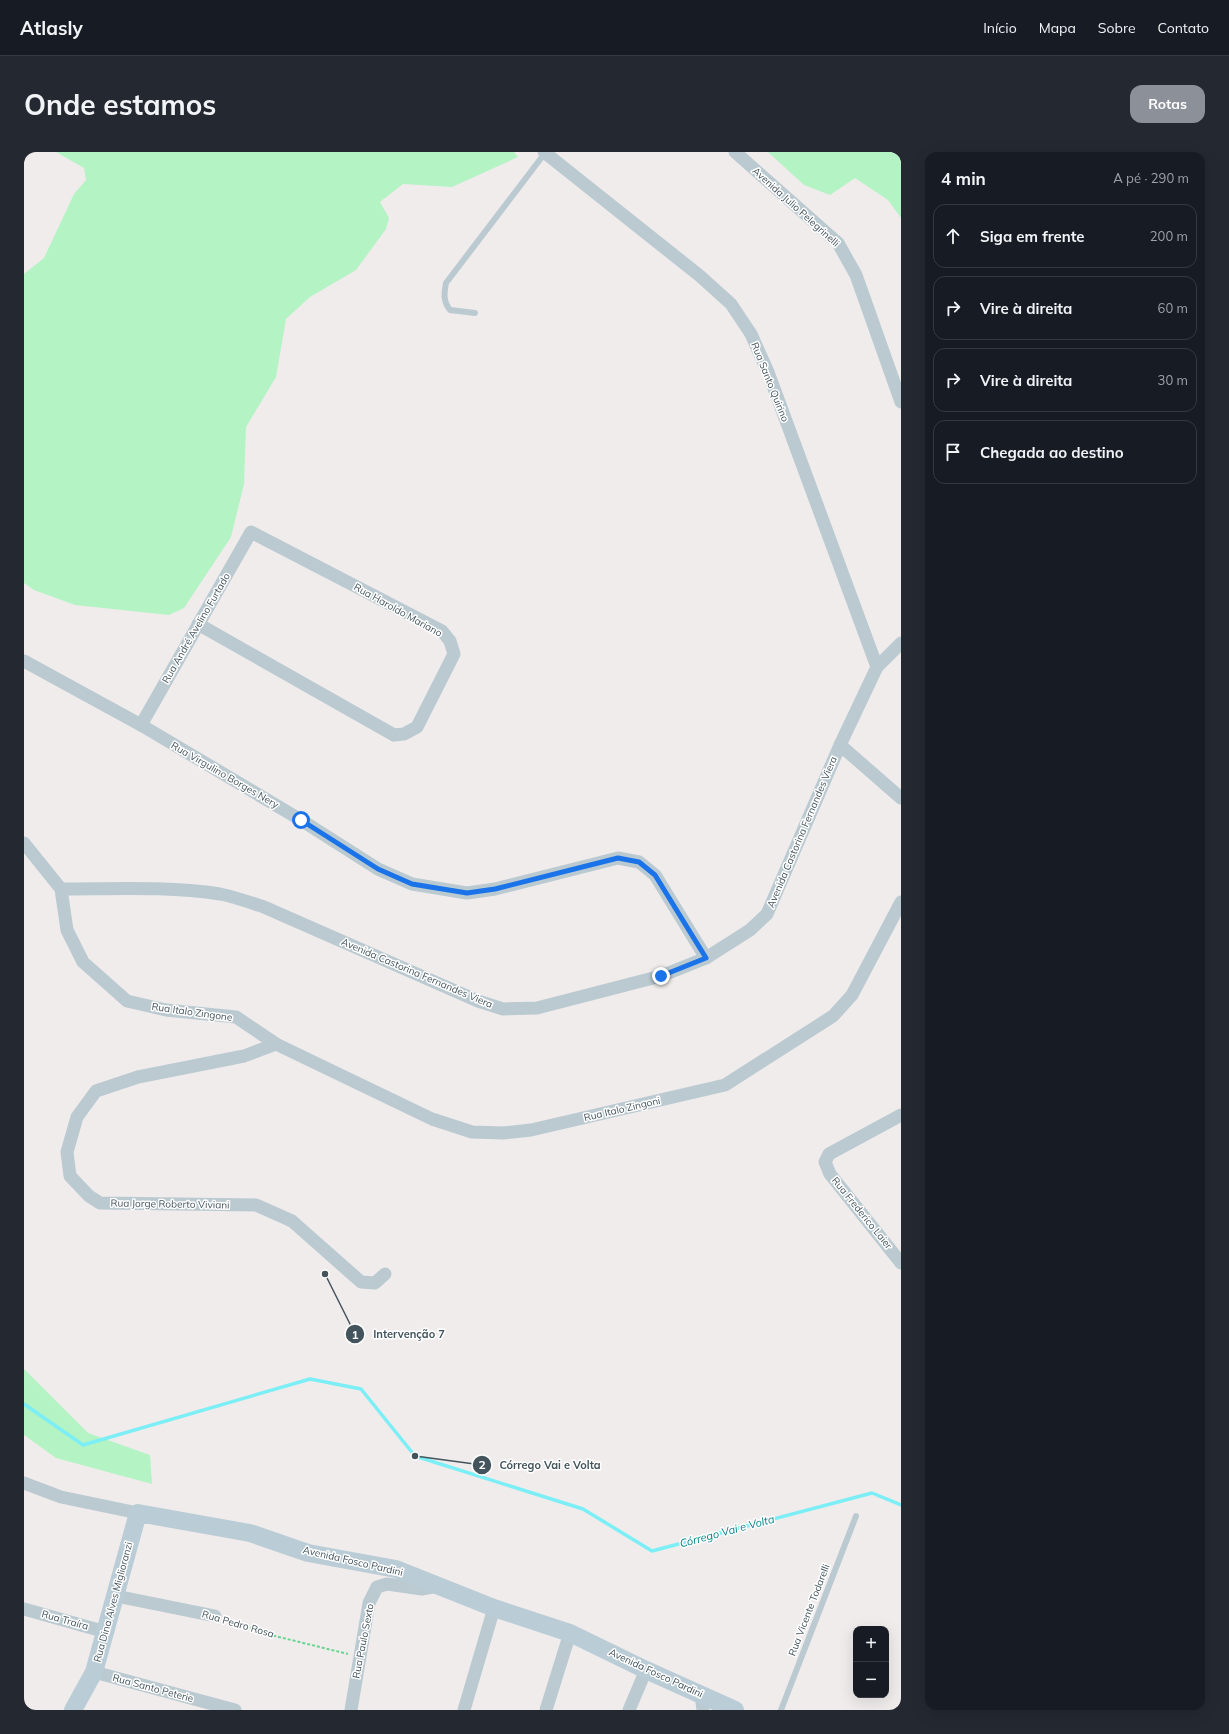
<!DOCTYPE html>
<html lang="pt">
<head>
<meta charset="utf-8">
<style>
	body { margin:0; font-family:Mulish,sans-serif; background:#242831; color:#f1f3f6 }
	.controls { position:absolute; right:12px; bottom:12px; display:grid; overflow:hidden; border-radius:8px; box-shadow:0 4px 16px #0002 }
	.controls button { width:36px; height:36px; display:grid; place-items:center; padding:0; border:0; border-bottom:1px solid #363941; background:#171b24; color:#f1f3f6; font:20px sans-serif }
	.stop { position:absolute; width:12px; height:12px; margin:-9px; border:3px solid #1a73e8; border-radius:50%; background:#fff }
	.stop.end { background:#1a73e8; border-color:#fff; box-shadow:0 1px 4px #0008 }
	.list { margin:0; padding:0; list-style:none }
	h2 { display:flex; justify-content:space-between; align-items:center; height:52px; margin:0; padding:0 16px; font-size:17px }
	h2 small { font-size:13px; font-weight:400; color:#9ea1a6 }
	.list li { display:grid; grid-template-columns:26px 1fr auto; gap:12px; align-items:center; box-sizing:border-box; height:64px; margin:0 8px 8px; padding:0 8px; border:1px solid #363941; border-radius:12px }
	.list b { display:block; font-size:15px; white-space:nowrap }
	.list em { font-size:13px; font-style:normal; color:#9ea1a6 }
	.icon { flex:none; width:22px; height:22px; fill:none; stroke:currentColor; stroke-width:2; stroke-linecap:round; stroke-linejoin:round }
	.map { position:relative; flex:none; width:877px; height:1558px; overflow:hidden; border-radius:12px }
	header { display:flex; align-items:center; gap:24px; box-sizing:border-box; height:56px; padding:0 20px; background:#171b24; border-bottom:1px solid #363941 }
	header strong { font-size:19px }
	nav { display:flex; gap:22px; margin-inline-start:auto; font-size:14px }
	.intro { display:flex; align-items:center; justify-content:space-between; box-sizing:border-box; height:96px; padding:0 24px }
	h1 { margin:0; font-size:28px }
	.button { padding:10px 18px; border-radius:12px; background:#8c9099; color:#fff; font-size:14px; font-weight:700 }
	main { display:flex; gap:24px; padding:0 24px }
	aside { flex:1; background:#171b24; border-radius:12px; box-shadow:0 4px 16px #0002 }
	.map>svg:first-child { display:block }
	.green { fill:#b4f3c3 }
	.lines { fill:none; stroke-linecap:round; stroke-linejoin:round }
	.stream { stroke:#7ceef5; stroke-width:3.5 }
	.path { stroke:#69d48f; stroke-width:2; stroke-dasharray:3 2; stroke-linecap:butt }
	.lane { stroke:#bbcad1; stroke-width:6 }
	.street { stroke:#bbcad1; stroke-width:13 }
	.secondary { stroke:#baccd6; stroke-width:18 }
	.route { stroke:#1a73e8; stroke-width:5 }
	.labels { text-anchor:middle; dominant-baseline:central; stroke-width:3; stroke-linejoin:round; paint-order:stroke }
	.street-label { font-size:10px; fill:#43545c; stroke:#fff }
	.water-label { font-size:11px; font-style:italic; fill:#048289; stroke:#fff }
	.leader { fill:none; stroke:#43545c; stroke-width:1.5 }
	.callout-dot { fill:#43545c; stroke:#fff; stroke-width:1.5 }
	.mark-label { font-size:12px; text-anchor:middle; font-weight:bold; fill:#fff }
	.callout-label { font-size:11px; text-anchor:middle; font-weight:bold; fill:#43545c; stroke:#fff; stroke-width:3; stroke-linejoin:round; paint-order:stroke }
</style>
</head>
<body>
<header>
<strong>Atlasly</strong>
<nav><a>Início</a><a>Mapa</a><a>Sobre</a><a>Contato</a></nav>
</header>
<div class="intro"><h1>Onde estamos</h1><a class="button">Rotas</a></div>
<main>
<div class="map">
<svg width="877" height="1558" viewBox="0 0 877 1558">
	<rect width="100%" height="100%" fill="#f0ecec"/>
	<g class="green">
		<path d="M32 0H490L494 5 428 35 379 32 356 50 365 66 362 77 332 118 286 145 262 167 252 225 222 275 220 332 207 385 160 456 145 463 51 453 10 438 0 431V122L20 106 50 42 62 28 60 16Z"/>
		<path d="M744 0H877V66L864 48 831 26 806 43 780 33Z"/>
		<path d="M0 1217 64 1281 126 1303 128 1332 32 1306 0 1283Z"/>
	</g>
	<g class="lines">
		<path class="stream" d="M0 1252 59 1293 286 1227 337 1237 391 1304 559 1357 628 1399 848 1341 877 1353"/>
		<path class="path" d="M202 1467 247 1483 324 1502"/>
		<g class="lane">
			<path d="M451 161 426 158C419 149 420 142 422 131L521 1"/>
			<path d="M757 1558 832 1364"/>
		</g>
		<g class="street">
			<path d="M520 0 676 124 707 152 727 182 744 220 853 515"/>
			<path d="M711 0 814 91 832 123 877 250"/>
			<path d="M0 509 117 573 277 668 354 717 388 732 443 741 471 737 594 706 615 710 631 723 682 806"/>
			<path d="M117 573 227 380 418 479 426 489 430 502 393 575 380 582 370 583 174 472"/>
			<path d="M816 593 877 646"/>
			<path d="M0 691 37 737 43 778 59 810 103 849 142 858 212 865 252 892 408 967 448 980 479 981 507 978 701 933 809 864 828 843 877 750"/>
			<path d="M37 737C89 737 144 734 196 742 211 745 225 750 240 755L454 849 479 857 513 856 637 824 682 806 726 778 743 762 816 593 853 515 877 491"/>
			<path d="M252 892 220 904 114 925 72 939 53 965 43 1000 46 1024 65 1044 76 1051 232 1053 268 1069 337 1130 351 1131 361 1122"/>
			<path d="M877 963 805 1002 801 1010 806 1022 877 1111"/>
			<path d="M0 1331 37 1345 114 1361"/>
			<path d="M92 1444 191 1464"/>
			<path d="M0 1457 82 1480"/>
			<path d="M70 1520 211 1558"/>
			<path d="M677 1542 679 1558"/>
			<path d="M327 1558 345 1451 353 1435 363 1432 398 1437 414 1434"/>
			<path d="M440 1558 470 1456"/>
			<path d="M522 1558 546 1481"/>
			<path d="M605 1558 622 1518"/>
		</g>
		<path class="secondary" d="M49 1558 70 1520 114 1361 226 1381 284 1401 372 1417 470 1456 546 1481 622 1518 711 1558"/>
	</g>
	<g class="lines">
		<path class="route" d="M277 668 354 717 388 732 443 741 471 737 594 706 615 710 631 723 682 806 637 824"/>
	</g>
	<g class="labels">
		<g class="street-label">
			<text transform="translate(772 55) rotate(42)">Avenida Julio Pelegrinelli</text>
			<text transform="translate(746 230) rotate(68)">Rua Santo Quirino</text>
			<text transform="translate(374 458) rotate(29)">Rua Haroldo Mariano</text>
			<text transform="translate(172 476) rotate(-60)">Rua André Avelino Furtado</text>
			<text transform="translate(201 623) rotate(30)">Rua Virgulino Borges Nery</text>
			<text transform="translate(778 680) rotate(-67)">Avenida Castorina Fernandes Viera</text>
			<text transform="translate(393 821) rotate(23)">Avenida Castorina Fernandes Viera</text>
			<text transform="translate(168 860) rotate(8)">Rua Italo Zingone</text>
			<text transform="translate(598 957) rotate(-13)">Rua Italo Zingoni</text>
			<text transform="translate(146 1052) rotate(1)">Rua Jorge Roberto Viviani</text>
			<text transform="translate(838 1061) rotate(51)">Rua Frederico Laier</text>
			<text transform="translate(329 1409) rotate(13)">Avenida Fosco Pardini</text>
			<text transform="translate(89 1450) rotate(-75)">Rua Dina Alves Miglioranzi</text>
			<text transform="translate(785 1458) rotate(-69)">Rua Vicente Todarelli</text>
			<text transform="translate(41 1468) rotate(16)">Rua Traíra</text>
			<text transform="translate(214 1472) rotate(16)">Rua Pedro Rosa</text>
			<text transform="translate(339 1489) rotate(-79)">Rua Paulo Sexto</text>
			<text transform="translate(632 1521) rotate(25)">Avenida Fosco Pardini</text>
			<text transform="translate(129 1536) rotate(15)">Rua Santo Peterie</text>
		</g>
		<g class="water-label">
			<text transform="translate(703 1379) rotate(-15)">Córrego Vai e Volta</text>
		</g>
	</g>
	<path class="leader" d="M301 1122L331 1182M391 1304L458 1313"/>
	<g class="callout-dot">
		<circle cx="301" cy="1122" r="4"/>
		<circle cx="391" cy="1304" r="4"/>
		<circle cx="331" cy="1182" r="10"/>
		<circle cx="458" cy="1313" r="10"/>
	</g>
	<g class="mark-label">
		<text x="331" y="1187">1</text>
		<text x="458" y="1317">2</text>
	</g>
	<g class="callout-label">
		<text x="385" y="1186">Intervenção 7</text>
		<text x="526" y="1317">Córrego Vai e Volta</text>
	</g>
</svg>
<div class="controls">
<button>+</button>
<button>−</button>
</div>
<div class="stop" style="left:277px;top:668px"></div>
<div class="stop end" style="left:637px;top:824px"></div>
</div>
<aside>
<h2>4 min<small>A pé · 290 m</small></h2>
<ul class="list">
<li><svg class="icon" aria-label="ahead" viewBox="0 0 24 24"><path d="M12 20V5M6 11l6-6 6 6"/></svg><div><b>Siga em frente</b></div><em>200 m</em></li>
<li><svg class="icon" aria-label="right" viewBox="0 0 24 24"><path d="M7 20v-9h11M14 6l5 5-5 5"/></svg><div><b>Vire à direita</b></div><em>60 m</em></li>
<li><svg class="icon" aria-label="right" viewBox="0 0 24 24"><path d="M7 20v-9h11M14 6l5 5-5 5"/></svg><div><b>Vire à direita</b></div><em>30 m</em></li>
<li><svg class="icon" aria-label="arrive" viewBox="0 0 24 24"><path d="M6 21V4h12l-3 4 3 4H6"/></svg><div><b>Chegada ao destino</b></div></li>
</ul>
</aside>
</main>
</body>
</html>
